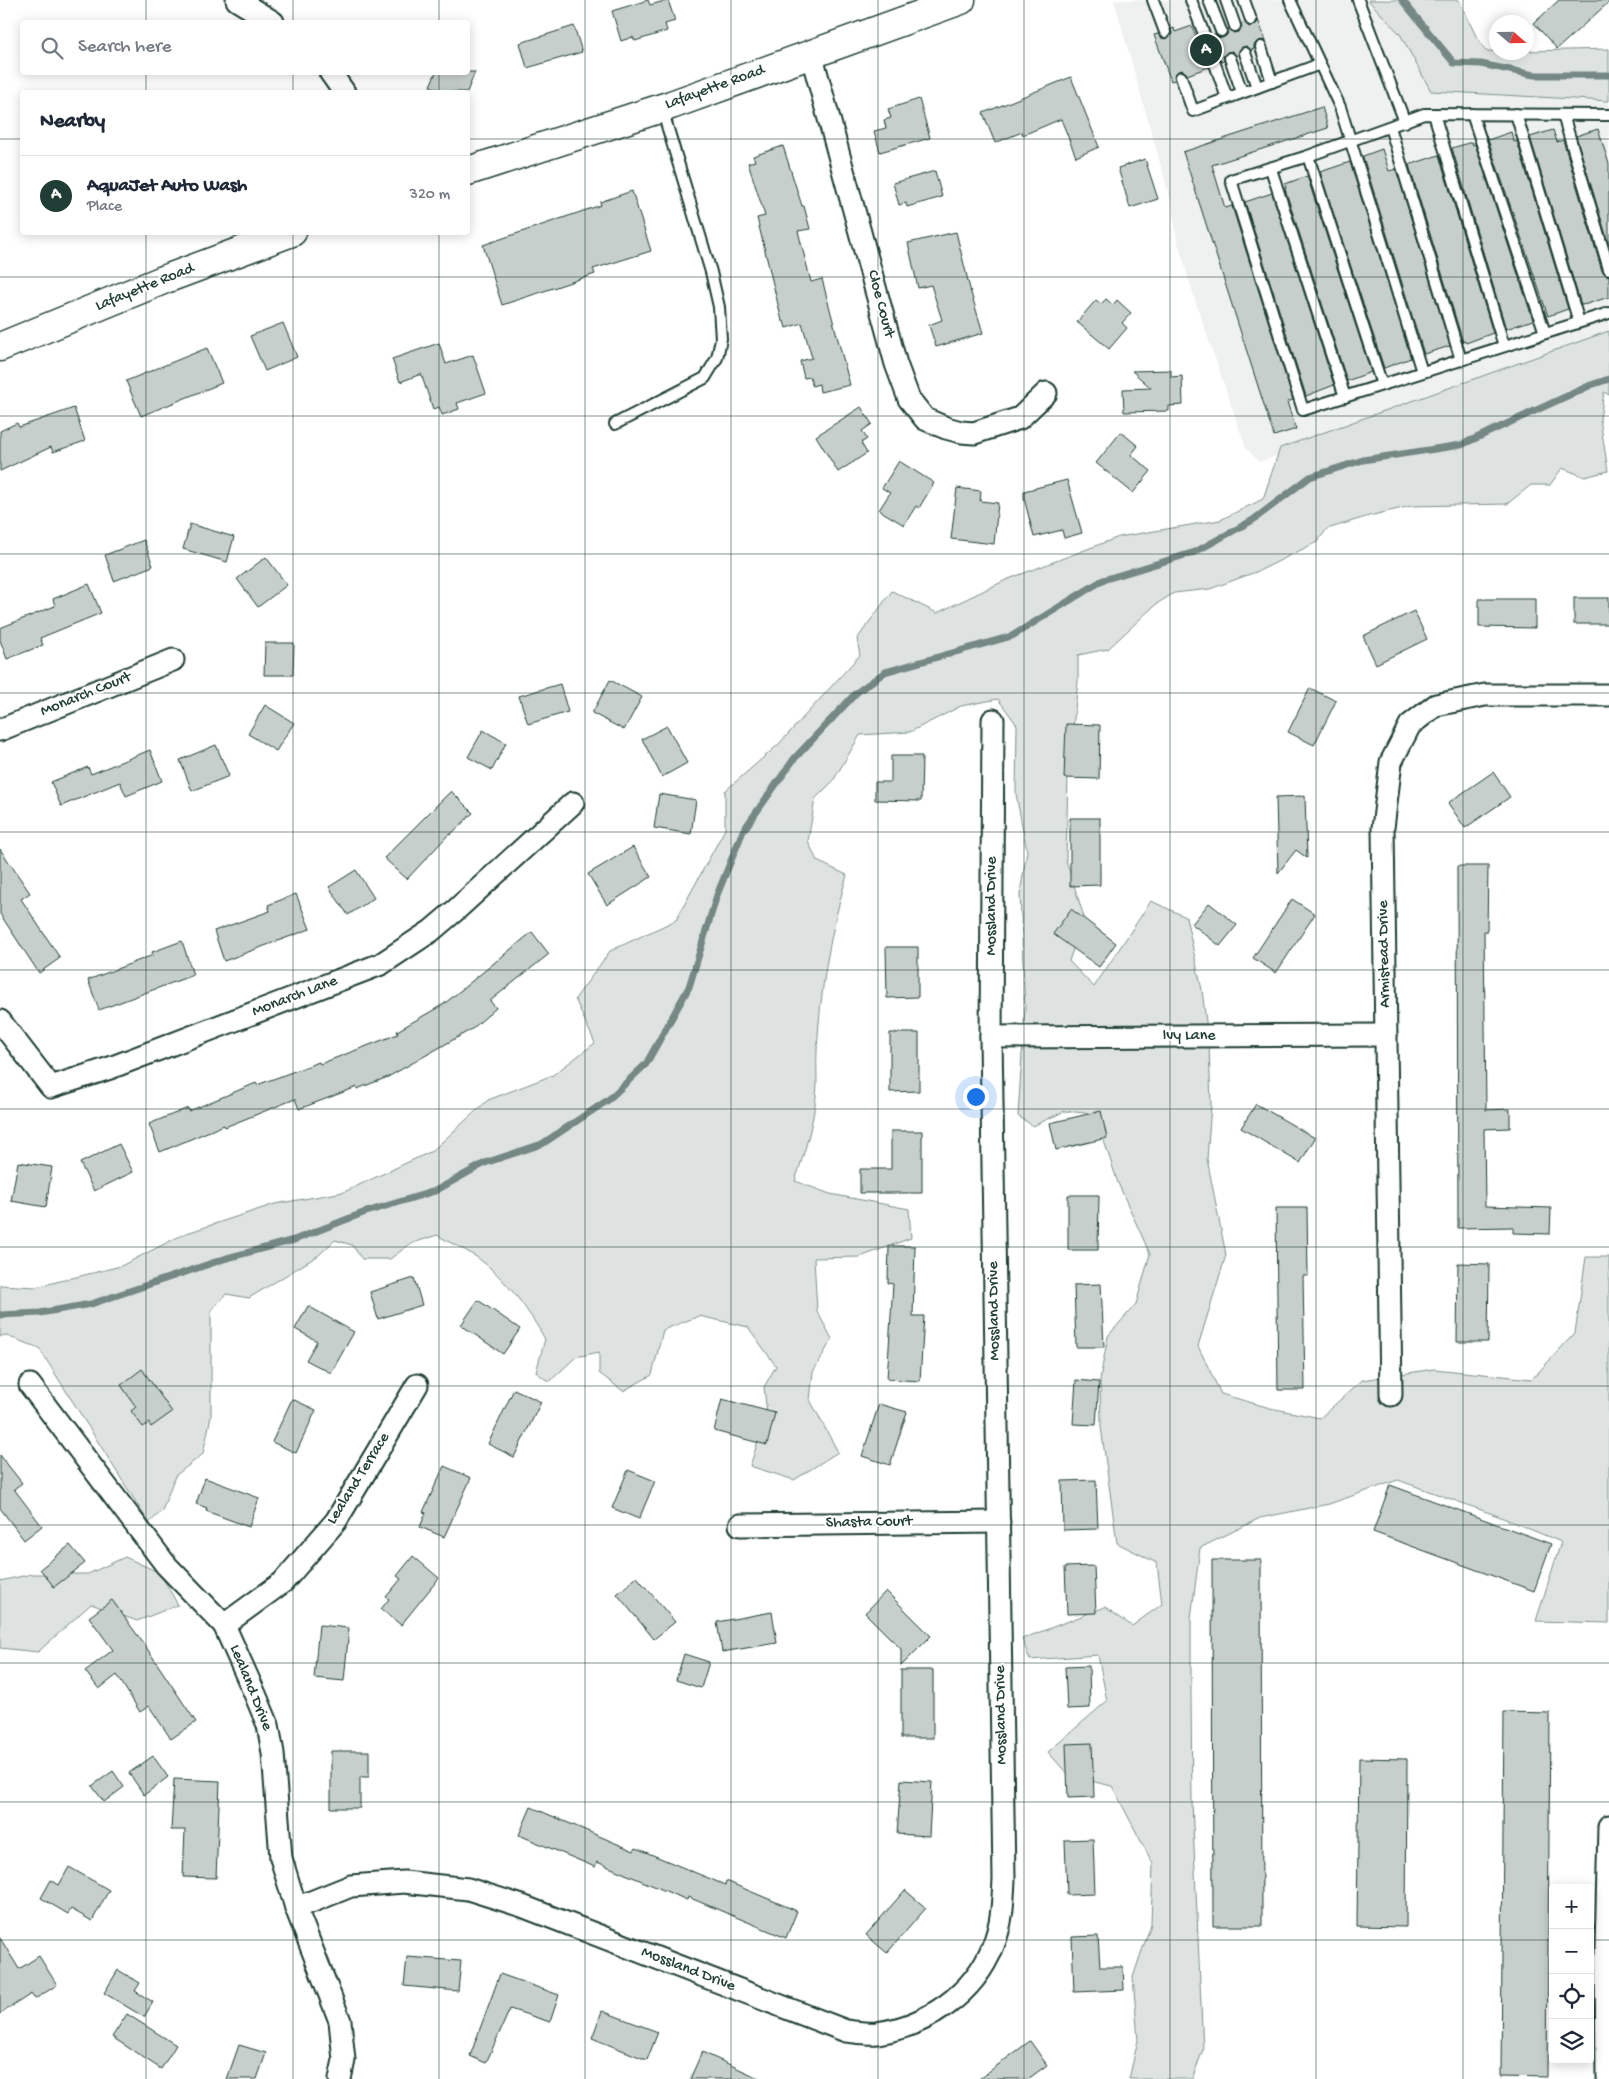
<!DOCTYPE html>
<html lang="en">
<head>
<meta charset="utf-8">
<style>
	body { margin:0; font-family:"Gochi Hand",sans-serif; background:#f2f2f3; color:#1f2937 }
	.controls { position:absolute; right:15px; bottom:15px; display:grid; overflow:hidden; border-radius:5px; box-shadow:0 2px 12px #0003 }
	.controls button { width:45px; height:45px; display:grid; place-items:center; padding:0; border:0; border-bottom:1px solid #e0e1e3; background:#fff; color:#1f2937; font:25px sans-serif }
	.compass { position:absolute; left:1489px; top:15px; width:45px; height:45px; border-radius:50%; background:#fff; box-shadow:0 2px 12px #0003; rotate:110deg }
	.you { position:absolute; left:975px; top:1096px; width:18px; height:18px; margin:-12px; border:4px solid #fff; border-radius:50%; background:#1a73e8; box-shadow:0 0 0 8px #1a73e833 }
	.badge { display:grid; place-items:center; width:32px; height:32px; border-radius:50%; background:#1f3d34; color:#fff; font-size:16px; font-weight:700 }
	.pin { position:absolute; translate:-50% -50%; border:2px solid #fff; box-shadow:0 1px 5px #0006 }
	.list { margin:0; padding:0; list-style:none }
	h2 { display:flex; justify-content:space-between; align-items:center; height:65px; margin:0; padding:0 20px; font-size:21px }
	h2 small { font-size:16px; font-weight:400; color:#747a83 }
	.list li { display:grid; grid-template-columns:32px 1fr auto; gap:15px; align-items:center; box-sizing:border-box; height:80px; padding:0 20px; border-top:1px solid #e0e1e3 }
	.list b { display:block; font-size:19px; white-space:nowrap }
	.list p { margin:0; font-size:16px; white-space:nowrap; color:#747a83 }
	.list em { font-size:16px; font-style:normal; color:#747a83 }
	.icon { flex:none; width:28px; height:28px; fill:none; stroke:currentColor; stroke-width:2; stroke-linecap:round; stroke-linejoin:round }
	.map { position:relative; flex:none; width:1609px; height:2079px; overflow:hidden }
	.search { position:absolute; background:#fff; box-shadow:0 2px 12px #0003; left:20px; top:20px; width:450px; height:55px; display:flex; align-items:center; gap:12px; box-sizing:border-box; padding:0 18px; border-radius:5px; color:#747a83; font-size:19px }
	.panel { position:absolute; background:#fff; box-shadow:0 2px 12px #0003; left:20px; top:90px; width:450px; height:145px; border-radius:5px }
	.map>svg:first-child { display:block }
	.built { fill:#eef1f0 }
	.green { fill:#dee3e2; stroke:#7e908b }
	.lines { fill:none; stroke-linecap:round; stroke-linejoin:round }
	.stream { stroke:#758883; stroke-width:7 }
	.building { fill:#c7cfcc; stroke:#1f3d34 }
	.lane-casing { stroke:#1f3d34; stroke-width:14 }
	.street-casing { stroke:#1f3d34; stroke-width:25 }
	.secondary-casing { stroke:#1f3d34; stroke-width:31 }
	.lane { stroke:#fff; stroke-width:10 }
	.street { stroke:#fff; stroke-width:21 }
	.secondary { stroke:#fff; stroke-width:28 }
	.grid { fill:none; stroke:#1f3d34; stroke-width:1; stroke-opacity:0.55 }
	.labels { text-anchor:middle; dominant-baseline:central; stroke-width:4; stroke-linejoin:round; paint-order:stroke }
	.street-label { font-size:16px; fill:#1f3d34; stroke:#fff }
</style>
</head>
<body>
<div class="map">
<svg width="1609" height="2079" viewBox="0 0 1609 2079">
	<rect width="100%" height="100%" fill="#fff"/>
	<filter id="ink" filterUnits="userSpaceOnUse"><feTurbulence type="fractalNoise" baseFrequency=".02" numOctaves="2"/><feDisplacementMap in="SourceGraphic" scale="10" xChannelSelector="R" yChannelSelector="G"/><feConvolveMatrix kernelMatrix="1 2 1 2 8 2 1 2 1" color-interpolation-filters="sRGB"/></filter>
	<g filter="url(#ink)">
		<path class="built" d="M1114 0H1411L1477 72 1609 63V339L1259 462 1246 448 1196 303 1177 240 1171 202Z"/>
		<g class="green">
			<path d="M1368 0H1459L1476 36 1486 51 1526 52 1527 51 1609 49V101L1431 91 1400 34Z"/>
			<path d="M1609 331V395L1604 392 1600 419 1608 471 1585 477 1562 468 1550 485H1531L1507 504 1411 506 1369 516 1327 529 1317 542 1261 570 1210 589 1174 593 1155 605 1108 649 1078 655V681L1068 775 1066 860 1084 917 1069 961 1094 987 1151 901 1186 917 1202 990 1209 1046 1211 1105 1207 1159 1226 1255 1198 1346 1221 1394 1270 1408 1320 1418 1362 1380 1434 1369 1532 1379 1575 1333 1586 1257H1609V1623L1536 1621 1561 1542 1498 1516 1398 1480 1329 1504 1260 1518 1200 1548 1191 1618V1695L1192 1802 1203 2050 1192 2079H1129L1138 2040 1133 1977 1151 1924 1153 1864 1112 1786 1069 1776 1048 1752 1107 1701 1098 1655 1030 1660 1022 1639 1105 1607 1132 1626 1162 1604 1157 1563 1117 1543 1101 1427 1100 1379 1108 1336 1136 1304 1150 1254 1118 1183 1095 1114 1065 1111 1033 1126 1018 1116 1025 1008 1020 894 1027 851 1016 794 1017 725 998 699 961 706 910 732 860 735 833 781 815 799 808 841 817 861 847 875C830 932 820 992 817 1051 816 1066 818 1082 816 1097 813 1125 804 1154 795 1181L830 1194 909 1209 911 1238 860 1257 814 1258 817 1311 832 1339 813 1372 810 1400 838 1452 794 1480 750 1466 767 1414 764 1387 776 1366 748 1327 699 1316 663 1330 652 1375 623 1391 599 1373V1352L576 1357 549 1382 536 1372 545 1339C528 1309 506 1279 478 1258 465 1249 450 1243 437 1235L410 1244 390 1259H362L352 1245 335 1240 319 1255 249 1298 226 1294 211 1311V1416L203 1454 175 1476 162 1511 149 1523 39 1348 4 1335 0 1337V1285L36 1287 121 1266 184 1234 275 1204 344 1192 432 1151 488 1100 553 1075 595 1043 575 999 610 951 676 920 725 829V791L779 744 860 655 857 639 892 591 937 613 1006 580 1119 537 1220 520 1263 499 1280 448Z"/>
			<path d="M125 1557 160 1573 178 1605 137 1621 91 1604 38 1652 0 1648V1581L32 1574H88Z"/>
		</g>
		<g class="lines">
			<g class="stream">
				<path d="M1402 0 1454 63 1481 64 1534 75H1609"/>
				<path d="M0 1315 40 1313 91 1304 227 1258 294 1240 363 1213 435 1191 485 1163 542 1144 608 1100 646 1064 689 987 717 895 743 831 794 759 856 693 885 672 1012 636 1103 580 1195 552 1253 520 1310 477 1363 460 1461 445 1591 385 1609 379"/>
			</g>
		</g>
		<g class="building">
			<path d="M648 0 650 5 668 0 675 21 665 24 667 31 635 41 633 37 621 41 612 11Z"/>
			<path d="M1559 0H1609V2L1557 49 1534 23Z"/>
			<path d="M1257 17 1267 44 1263 40 1258 41 1254 45V49L1251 50 1247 46 1242 47 1237 56 1232 51 1227 52 1223 56 1224 61 1222 62 1217 57 1212 58 1208 62 1209 67 1187 75 1183 70 1178 71 1174 75 1175 80 1171 81 1154 35 1158 34 1161 38 1167 39 1172 34 1171 29 1174 28 1175 32 1192 26 1197 40 1207 44 1211 41 1212 35 1215 34 1217 37 1223 38 1227 35 1229 28 1233 33 1238 32 1242 28 1241 24 1245 22 1249 27 1254 26 1258 22Z"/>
			<path d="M574 26 582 52 527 68 520 43Z"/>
			<path d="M436 72H475L467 92H446L430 86Z"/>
			<path d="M1071 77 1099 147 1076 157 1061 119 1023 135 1022 132 995 143 983 113Z"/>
			<path d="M919 99 930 138 880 152 874 131 886 128 884 120 891 118 888 109Z"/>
			<path d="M1322 107 1328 128 1212 165 1225 208 1232 206 1293 400 1287 402 1296 429 1274 436 1183 152Z"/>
			<path d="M1598 129 1609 164V245L1576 136Z"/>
			<path d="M1553 130 1557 142 1563 140 1602 271 1609 276V297L1587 304 1581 305 1530 137Z"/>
			<path d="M1511 132 1514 142 1517 141 1568 309 1548 316 1488 140Z"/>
			<path d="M1472 142 1473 145 1475 144 1533 320 1506 329 1452 148Z"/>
			<path d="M783 146 802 206H804L810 229 798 231 811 282 822 279 850 385 820 392 819 384 812 386 810 377 804 378 800 361 812 358 802 323 786 328 784 321H782L757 218 765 216 748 163 755 161 753 156Z"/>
			<path d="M1382 149 1389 171 1396 169 1450 346 1424 354 1363 157V156Z"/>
			<path d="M1439 155 1493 333 1466 343 1465 341 1463 342 1409 165Z"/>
			<path d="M1145 159 1158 199 1130 208 1118 168Z"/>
			<path d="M1350 162 1411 358 1384 368 1320 172Z"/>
			<path d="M935 171 942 197 907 207 906 203 899 205 893 183Z"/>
			<path d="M1307 176 1371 372 1347 381 1285 189 1286 188 1285 184Z"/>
			<path d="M632 191 651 251 593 269 595 274 502 305 483 245 601 205 600 202Z"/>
			<path d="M1272 193 1334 385 1306 396 1245 202Z"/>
			<path d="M956 232 971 293 983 333 936 347 929 325 942 320 931 285 918 288 908 243Z"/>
			<path d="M1106 299 1113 305 1117 300 1131 313 1122 323 1127 328 1109 349 1077 322 1096 300 1101 304Z"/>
			<path d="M283 323 297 357 265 371 250 336Z"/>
			<path d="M439 343 446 364 473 355 486 393 457 403 459 409 442 415 439 407 433 409 421 374 400 382 392 359Z"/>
			<path d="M207 348 222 383 141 416 126 381Z"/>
			<path d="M1171 370V377L1182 376 1183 405 1169 406V411L1124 412 1123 389 1151 388 1132 371Z"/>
			<path d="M861 407 872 424 862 431 867 439 861 443 867 453 838 472 816 436Z"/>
			<path d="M74 408 85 441 53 452 51 447 0 471V431L17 423 19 427Z"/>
			<path d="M1121 432 1138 446 1131 455 1151 471 1133 493 1096 463Z"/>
			<path d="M899 461 934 483 919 508 916 506 904 525 879 510 890 493 882 488Z"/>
			<path d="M1067 480 1082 533 1064 538 1062 530 1034 537 1024 498V491Z"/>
			<path d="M957 488 981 491 980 501 998 503 994 544 951 539Z"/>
			<path d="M190 524 234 537 227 562 183 549Z"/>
			<path d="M144 540 153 566 114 581 105 555Z"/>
			<path d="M266 557 287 585 258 607 237 579Z"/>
			<path d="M89 584 101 613 40 638 43 645 7 659 0 640V628L55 606 53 599Z"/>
			<rect x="1574" y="598" width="35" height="26"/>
			<path d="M1479 599H1535V628L1479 627Z"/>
			<path d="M1414 611 1427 639 1376 664 1363 636Z"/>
			<path d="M265 643H294L293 675H264Z"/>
			<path d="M610 680 642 697 624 730 592 713Z"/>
			<path d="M560 684 568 712 528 724 519 696Z"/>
			<path d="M1310 688 1336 701 1314 745 1288 732Z"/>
			<path d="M265 705 294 723 276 751 248 734Z"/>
			<path d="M1066 724 1100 725 1099 779 1064 778Z"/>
			<path d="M667 726 687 763 662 777 642 739Z"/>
			<path d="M483 730 506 743 492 770 468 757Z"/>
			<path d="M216 745 229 776 192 791 180 760Z"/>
			<path d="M150 750 162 781 126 796 120 782 61 806 51 782 88 767 91 774Z"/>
			<path d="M891 756H922L921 801 875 800V782H891Z"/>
			<path d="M1493 772 1510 797 1465 828 1448 803Z"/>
			<path d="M451 791 473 813 450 835 449 834 407 879 384 858Z"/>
			<path d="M659 794 696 800 691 834 654 828Z"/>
			<path d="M1305 796 1307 858 1296 850 1278 873 1276 797Z"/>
			<path d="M1070 818H1100V885L1070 886Z"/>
			<path d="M633 847 651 877 607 905 588 874Z"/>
			<path d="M0 849 30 893 21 899 60 958 39 973 0 914Z"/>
			<path d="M1457 866H1488L1487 931H1484L1486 1110 1510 1109V1128L1484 1129 1485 1206 1551 1208 1550 1234 1513 1233V1227L1458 1228Z"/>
			<path d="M356 870 374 898 348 915 329 887Z"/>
			<path d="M296 894 310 929 224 961 214 931 270 911 268 905Z"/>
			<path d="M1292 899 1315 914 1276 973 1253 958Z"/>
			<path d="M1209 903 1237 925 1220 946 1192 924Z"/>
			<path d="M1071 909 1116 943 1099 967 1053 934Z"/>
			<path d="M532 932 549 954 490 1001 496 1008 472 1029 388 1077 357 1089V1087L299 1109 295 1099 225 1127 224 1125 160 1152 149 1124 188 1108 189 1111 256 1083 257 1085 319 1062 320 1064 398 1034 397 1031 444 1004Z"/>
			<path d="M182 941 193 975 99 1010 88 980 153 955 152 952Z"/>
			<path d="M886 947H918V997L887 998Z"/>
			<path d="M890 1033H919V1091L890 1092Z"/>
			<path d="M1256 1104 1315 1138 1300 1163 1241 1128Z"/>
			<path d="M1101 1111 1107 1138 1056 1150 1050 1123Z"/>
			<path d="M891 1131H922V1193H860V1169H891Z"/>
			<path d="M119 1144 133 1172 94 1191 80 1163Z"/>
			<path d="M18 1162 52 1167 46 1207 11 1201Z"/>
			<path d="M1068 1195H1099L1098 1250H1068Z"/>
			<path d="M1276 1208H1307L1308 1276H1303L1305 1390H1278Z"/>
			<path d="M889 1246H915L913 1316H924L920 1381 887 1379 893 1284 888 1283Z"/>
			<path d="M1458 1263 1489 1264 1488 1342H1457Z"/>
			<path d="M414 1278 422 1305 378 1319 370 1292Z"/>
			<path d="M1101 1284 1104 1347H1076L1074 1285Z"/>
			<path d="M478 1300 520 1329 503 1354 461 1325Z"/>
			<path d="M308 1306 354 1332 331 1373 306 1360 317 1341 295 1329Z"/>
			<path d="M142 1369 172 1412 151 1427 149 1423 143 1427 131 1411 136 1407 121 1385Z"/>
			<path d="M1076 1380 1099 1382 1096 1425 1073 1424Z"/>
			<path d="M514 1389 541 1402 514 1457 488 1444Z"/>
			<path d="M292 1399 316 1410 296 1453 272 1442Z"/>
			<path d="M722 1399 775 1413 767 1445 714 1431Z"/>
			<path d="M879 1404 907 1412 890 1465 862 1456Z"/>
			<path d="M0 1455 22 1483 14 1489 42 1526 24 1540 0 1508Z"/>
			<path d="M444 1466 471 1478 444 1537 420 1527 426 1513 423 1512Z"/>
			<path d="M628 1470 655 1481 639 1519 612 1508Z"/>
			<path d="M205 1478 259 1498 249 1527 206 1511 207 1508 196 1504Z"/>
			<path d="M1096 1480 1098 1529 1063 1530 1062 1481Z"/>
			<path d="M1390 1485 1551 1544 1534 1591 1373 1532Z"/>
			<path d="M70 1545 85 1563 54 1587 40 1569Z"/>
			<path d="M413 1556 439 1578 401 1625 381 1609 389 1599 386 1597 401 1579 397 1576Z"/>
			<path d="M1212 1560H1261L1262 1926H1213Z"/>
			<path d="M1094 1566 1096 1613 1067 1614 1065 1567Z"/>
			<path d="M637 1577 675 1622 654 1639 617 1594Z"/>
			<path d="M886 1591 931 1636 901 1666V1649L865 1613Z"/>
			<path d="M112 1600 146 1647 196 1722 171 1739 149 1706 140 1712 117 1675 99 1689 85 1671 113 1650 89 1617Z"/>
			<path d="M772 1612 777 1643 722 1652 717 1622Z"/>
			<path d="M319 1625 349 1628 344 1681 314 1678Z"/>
			<path d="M684 1654 709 1662 701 1688 676 1680Z"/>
			<path d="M1089 1666 1090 1708 1067 1709 1065 1667Z"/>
			<rect x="901" y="1670" width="32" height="68"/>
			<path d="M1504 1712 1550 1713 1547 2077 1501 2076Z"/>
			<path d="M1092 1743 1094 1797 1068 1798 1066 1744Z"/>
			<path d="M331 1751H369V1777H360V1808H331Z"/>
			<path d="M153 1756 168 1777 144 1795 129 1773Z"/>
			<path d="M1359 1758 1407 1759 1406 1927 1357 1926Z"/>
			<path d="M113 1771 124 1787 104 1802 92 1786Z"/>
			<path d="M174 1779 220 1781 216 1878 183 1877 185 1830H171Z"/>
			<path d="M901 1780 932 1782 929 1836 897 1834Z"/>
			<path d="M531 1807 634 1851 636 1848 725 1885 726 1881 797 1911 786 1938 688 1897 687 1900 597 1862 595 1867 519 1835Z"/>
			<path d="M1093 1839 1095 1894 1067 1895 1065 1840Z"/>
			<path d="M69 1867 109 1890 92 1921 71 1909 68 1914 41 1898 51 1880 59 1885Z"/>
			<path d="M905 1890 926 1908 887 1953 866 1935Z"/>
			<path d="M1098 1936 1100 1967H1123L1124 1990 1074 1992 1072 1937Z"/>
			<path d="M0 1938 19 1969 39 1956 57 1985 35 1999 31 1994 0 2014Z"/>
			<path d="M407 1957 461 1961 458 1991 404 1986Z"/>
			<path d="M118 1970 140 1983 135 1991 153 2002 144 2017 104 1993Z"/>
			<path d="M500 1974 559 1995 550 2022 510 2009 486 2063 470 2056Z"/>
			<path d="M602 2011 658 2032 647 2060 592 2038Z"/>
			<path d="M127 2014 176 2045 161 2069 112 2037Z"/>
			<path d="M1030 2041 1047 2065 1028 2079H979Z"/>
			<path d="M239 2045 266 2053 257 2079H227Z"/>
			<path d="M702 2052 761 2079H690Z"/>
		</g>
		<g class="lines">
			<g class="lane-casing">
				<g id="lane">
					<path d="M1153 0 1165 32"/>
					<path d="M1191 0 1205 37"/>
					<path d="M1209 0 1221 31"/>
					<path d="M1226 0 1235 26"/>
					<path d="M1244 0 1251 20"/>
					<path d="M1290 0 1340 107 1422 372"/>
					<path d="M1358 0 1405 122"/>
					<path d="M1261 47 1272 82"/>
					<path d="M1245 53 1257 87"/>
					<path d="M1230 58 1242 92"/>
					<path d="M1215 64 1227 98"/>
					<path d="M1181 77 1193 111 1320 64"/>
					<path d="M1434 114 1504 346"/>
					<path d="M1472 114 1545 333"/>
					<path d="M1516 114 1579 322"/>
					<path d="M1563 115 1609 269"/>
					<path d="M1609 115 1424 114 1308 156 1231 180 1303 410 1609 313"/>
					<path d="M1390 127 1461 360"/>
					<path d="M1308 156 1382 385"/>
					<path d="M1271 169 1345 397"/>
					<path d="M615 424 705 378 717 358 721 339 719 307 711 272 662 109"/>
				</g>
			</g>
			<g class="street-casing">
				<g id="street">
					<path d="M237 0 273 22"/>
					<path d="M811 53 896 364 909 399 925 419 946 428 961 432 974 433 1020 418 1046 393"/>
					<path d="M330 72 344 92"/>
					<path d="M0 730 173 660"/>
					<path d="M0 1021 51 1087 110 1068 381 964 431 931 457 909 573 803"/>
					<path d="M991 1037 1386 1035"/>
					<path d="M30 1385 166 1565 224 1625 255 1694 268 1725 273 1753 281 1858 296 1908 340 2021 344 2060 340 2079"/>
					<path d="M1391 1395 1383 828 1391 762 1410 725 1436 705 1485 695H1609"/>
					<path d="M740 1525 999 1522"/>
					<path d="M224 1625 283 1582 336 1521 417 1385"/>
					<path d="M296 1908 351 1886 404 1882 468 1889 522 1906 846 2031C856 2032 867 2034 877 2033 927 2026 974 1994 993 1946 1002 1924 1003 1902 1004 1879L991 1037 993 720"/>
					<path d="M1607 2079 1606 1950 1609 1826"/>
				</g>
			</g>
			<g class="secondary-casing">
				<g id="secondary">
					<path d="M468 171 671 105 961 0"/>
					<path d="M0 347 163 280 292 232"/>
				</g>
			</g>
			<use href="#lane" class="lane"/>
			<use href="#street" class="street"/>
			<use href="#secondary" class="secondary"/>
		</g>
	</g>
	<path class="grid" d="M146 0V22M293 0V22M439 0V22M585 0V2079M731 0V2079M878 0V2079M1024 0V2079M1170 0V2079M1316 0V2079M1463 0V2079M146 72V92M293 72V92M439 72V92M0 139H22M468 139H1609M146 232V2079M293 232V2079M439 232V2079M0 277H1609M0 416H1609M0 554H1609M0 693H1609M0 832H1609M0 970H1609M0 1109H1609M0 1247H1609M0 1386H1609M0 1525H1609M0 1663H1609M0 1802H1609M0 1940H1553M1590 1940H1609"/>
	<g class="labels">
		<g class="street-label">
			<text transform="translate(715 88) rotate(-20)">Lafayette Road</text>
			<text transform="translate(145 288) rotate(-22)">Lafayette Road</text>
			<text transform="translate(880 304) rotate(75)">Cloe Court</text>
			<text transform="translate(86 695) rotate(-22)">Monarch Court</text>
			<text transform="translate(992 906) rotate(-90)">Mossland Drive</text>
			<text transform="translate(1385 954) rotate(-91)">Armistead Drive</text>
			<text transform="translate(295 997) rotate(-21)">Monarch Lane</text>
			<text x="1189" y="1036">Ivy Lane</text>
			<text transform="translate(995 1311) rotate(-91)">Mossland Drive</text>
			<text transform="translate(359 1479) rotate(-58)">Lealand Terrace</text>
			<text transform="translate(869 1523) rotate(-1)">Shasta Court</text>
			<text transform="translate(250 1688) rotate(68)">Lealand Drive</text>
			<text transform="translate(1002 1715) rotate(-91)">Mossland Drive</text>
			<text transform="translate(688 1970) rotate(21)">Mossland Drive</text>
		</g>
	</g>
</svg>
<div class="controls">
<button>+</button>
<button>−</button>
<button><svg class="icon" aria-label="locate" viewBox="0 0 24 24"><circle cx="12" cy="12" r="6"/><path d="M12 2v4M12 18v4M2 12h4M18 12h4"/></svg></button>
<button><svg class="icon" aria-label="layers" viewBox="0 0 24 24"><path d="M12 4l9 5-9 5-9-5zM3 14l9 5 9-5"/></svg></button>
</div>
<svg class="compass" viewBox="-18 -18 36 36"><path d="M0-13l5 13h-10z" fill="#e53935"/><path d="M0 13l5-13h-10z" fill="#747a83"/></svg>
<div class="you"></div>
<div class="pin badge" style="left:1206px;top:50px">A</div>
<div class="search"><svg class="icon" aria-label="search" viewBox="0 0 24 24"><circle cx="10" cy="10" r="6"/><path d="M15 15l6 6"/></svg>Search here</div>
<section class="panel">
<h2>Nearby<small></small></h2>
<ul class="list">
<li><span class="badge">A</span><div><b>AquaJet Auto Wash</b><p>Place</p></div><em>320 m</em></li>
</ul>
</section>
</div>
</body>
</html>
